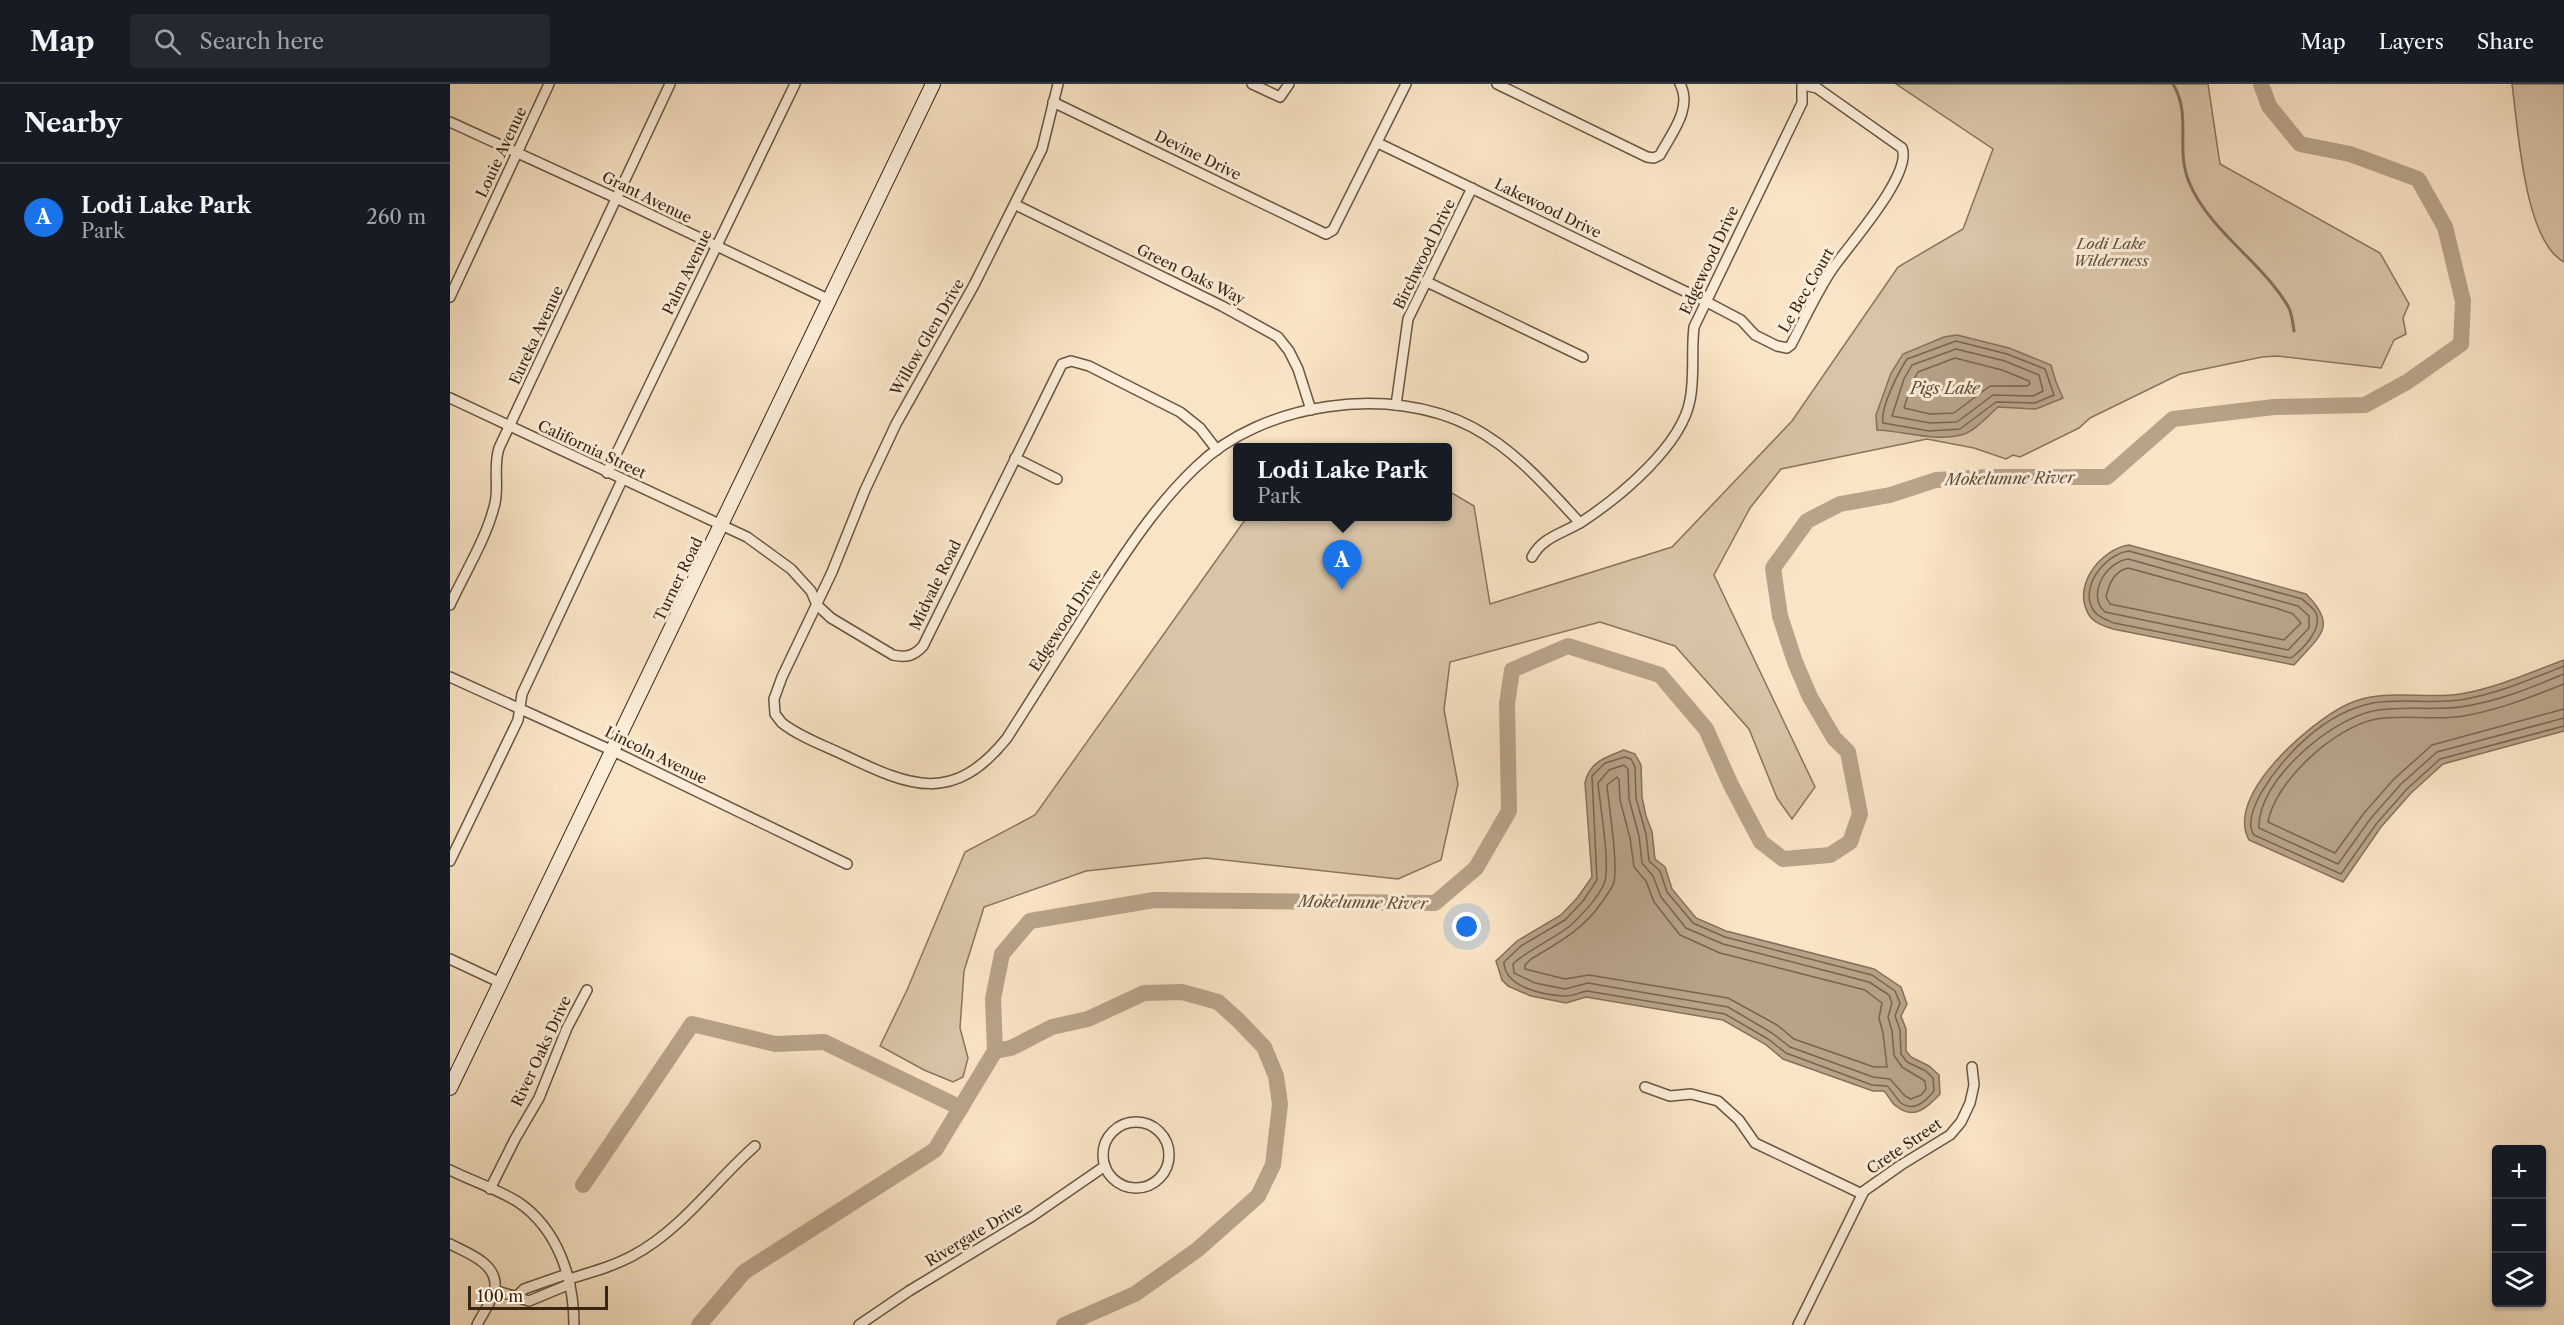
<!DOCTYPE html>
<html lang="en">
<head>
<meta charset="utf-8">
<style>
	body { margin:0; font-family:"Libre Caslon Text",serif; background:#242831; color:#f1f3f6 }
	.controls { position:absolute; right:18px; bottom:18px; display:grid; overflow:hidden; border-radius:6px; box-shadow:0 2px 4px #0004 }
	.controls button { width:54px; height:54px; display:grid; place-items:center; padding:0; border:0; border-bottom:2px solid #363941; background:#171b24; color:#f1f3f6; font:30px sans-serif }
	.scale { position:absolute; left:18px; bottom:15px; width:140px; box-sizing:border-box; padding-left:6px; border:3px solid #382614; border-top:0; font-size:16px; line-height:21px; white-space:nowrap; color:#382614; -webkit-text-stroke:4px #fbedd9; paint-order:stroke }
	.you { position:absolute; left:1017px; top:843px; width:21px; height:21px; margin:-15px; border:4px solid #fff; border-radius:50%; background:#1a73e8; box-shadow:0 0 0 9px #1a73e833 }
	.badge { display:grid; place-items:center; width:39px; height:39px; border-radius:50%; background:#1a73e8; color:#fff; font-size:20px; font-weight:700 }
	.pin { position:absolute; translate:-50% -50px; filter:drop-shadow(0 2px 3px #0008) }
	.pin::after { content:''; position:absolute; top:32px; width:21px; height:18px; background:inherit; clip-path:polygon(0 0,100% 0,50% 100%) }
	.popup { position:absolute; left:783px; top:359px; width:219px; height:78px; box-sizing:border-box; display:grid; place-content:center; border-radius:6px; background:#171b24; filter:drop-shadow(0 2px 4px #0005); font-size:20px; white-space:nowrap; color:#9ea1a6 }
	.popup b { font-size:22px; color:#f1f3f6 }
	.popup::after { content:''; position:absolute; left:50%; top:100%; margin-left:-12px; border:12px solid transparent; border-top-color:#171b24 }
	.list { margin:0; padding:0; list-style:none }
	h2 { display:flex; justify-content:space-between; align-items:center; height:78px; margin:0; padding:0 24px; font-size:26px }
	h2 small { font-size:20px; font-weight:400; color:#9ea1a6 }
	.list li { display:grid; grid-template-columns:39px 1fr auto; gap:18px; align-items:center; box-sizing:border-box; height:108px; padding:0 24px; border-top:2px solid #363941 }
	.list b { display:block; font-size:22px; white-space:nowrap }
	.list p { margin:0; font-size:20px; white-space:nowrap; color:#9ea1a6 }
	.list em { font-size:20px; font-style:normal; color:#9ea1a6 }
	.icon { flex:none; width:33px; height:33px; fill:none; stroke:currentColor; stroke-width:2; stroke-linecap:round; stroke-linejoin:round }
	.map { position:relative; flex:none; width:2114px; height:1241px; overflow:hidden }
	header { display:flex; align-items:center; gap:36px; box-sizing:border-box; height:84px; padding:0 30px; background:#171b24; border-bottom:2px solid #363941 }
	header strong { font-size:28px }
	nav { display:flex; gap:33px; margin-inline-start:auto; font-size:21px }
	.search { width:420px; height:54px; background:#242831; display:flex; align-items:center; gap:15px; box-sizing:border-box; padding:0 21px; border-radius:6px; color:#9ea1a6; font-size:22px }
	main { display:flex }
	aside { flex:1; background:#171b24 }
	.map>svg:first-child { display:block }
	.green { fill:#d8c4a7; stroke:#88755e; stroke-width:1.5 }
	.water { fill:#b7a389; stroke:#84715a; stroke-width:1.5 }
	.lines { fill:none; stroke-linecap:round; stroke-linejoin:round }
	.shore { stroke:#78644e; stroke-width:1.5 }
	.stream { stroke:#84715a; stroke-width:3 }
	.river { stroke:#b7a389; stroke-width:16 }
	.minor-casing { stroke:#685640; stroke-width:12 }
	.secondary-casing { stroke:#382614; stroke-width:16 }
	.minor { stroke:#fbedd9; stroke-width:9 }
	.secondary { stroke:#fbedd9; stroke-width:14 }
	.labels { text-anchor:middle; dominant-baseline:central; stroke-width:6; stroke-linejoin:round; paint-order:stroke }
	.street-label { font-size:15px; fill:#382614; stroke:#fbedd9 }
	.park-label { font-size:15px; font-style:italic; fill:#604e39; stroke:#fbedd9 }
	.water-label { font-size:16px; font-style:italic; fill:#5e4c37; stroke:#fbedd9 }
</style>
</head>
<body>
<header>
<strong>Map</strong>
<div class="search"><svg class="icon" aria-label="search" viewBox="0 0 24 24"><circle cx="10" cy="10" r="6"/><path d="M15 15l6 6"/></svg>Search here</div>
<nav><a>Map</a><a>Layers</a><a>Share</a></nav>
</header>
<main>
<aside>
<h2>Nearby<small></small></h2>
<ul class="list">
<li><span class="badge">A</span><div><b>Lodi Lake Park</b><p>Park</p></div><em>260 m</em></li>
</ul>
</aside>
<div class="map">
<svg width="2114" height="1241" viewBox="0 0 2114 1241">
	<rect width="100%" height="100%" fill="#f9e4c5"/>
	<filter id="stains"><feTurbulence type="fractalNoise" baseFrequency=".00333" numOctaves="4"/><feColorMatrix values="0 0 0 0 .2 0 0 0 0 .09 0 0 0 0 .02 0 0 0 .5 -.17"/></filter>
	<radialGradient id="worn" r=".72"><stop offset=".6" stop-color="#630" stop-opacity="0"/><stop offset="1" stop-color="#630" stop-opacity=".3"/></radialGradient>
	<g class="green">
		<path d="M1446 0H1758L1770 80 1930 169 1959 220 1953 234 1956 250 1944 256 1931 284 1827 272 1812 273 1730 290 1640 334 1629 344 1570 373 1563 371 1556 375 1524 364 1477 355 1331 385 1300 424 1264 491 1365 703 1342 735 1327 714 1299 645 1225 562 1150 538 1000 578 994 626 1008 700 991 776 948 795 756 774 636 787 534 823 514 887 510 944 518 974 513 993 503 998 474 986 430 962 457 906 515 768 585 731 797 433 997 432V406L1024 422 1040 520 1222 463 1342 337 1448 183 1513 145 1543 65Z"/>
		<path d="M2062 0H2114V178C2074 157 2068 43 2062 0Z"/>
	</g>
	<g class="water">
		<path d="M1507 251 1559 264 1601 281 1606 298 1613 314 1586 325 1548 323C1538 332 1524 348 1511 351 1484 358 1454 347 1427 346L1426 331 1441 289 1453 270 1494 253Z"/>
		<path d="M1679 461 1856 510C1889 543 1869 552 1844 581L1663 545C1654 542 1644 539 1639 531 1621 502 1651 465 1679 461Z"/>
		<path d="M2114 576V647L1993 680 1961 709 1931 743 1893 798 1799 756C1774 711 1861 638 1896 621 1931 603 1973 616 2010 610 2046 604 2079 589 2114 576Z"/>
		<path d="M1174 666 1185 670 1191 681 1192 713 1196 732 1202 748 1205 775 1215 783 1222 805 1246 834 1276 847 1424 885 1451 903 1457 920 1451 932 1456 945V967L1461 973 1479 982 1489 991 1490 1010C1478 1023 1464 1037 1446 1022 1441 1019 1439 1012 1434 1007H1423L1333 975 1315 960 1273 936 1136 913 1116 919 1081 912 1058 902 1052 896 1046 877 1067 857 1111 831 1128 813 1142 793 1135 699C1139 678 1156 673 1174 666Z"/>
	</g>
	<g class="lines">
		<g class="shore">
			<path d="M1506 257 1557 270 1595 285 1604 311 1585 319 1546 318 1510 345 1479 347 1433 339C1430 324 1448 289 1457 275Z"/>
			<path d="M1506 265 1555 277 1589 291 1593 307 1583 312 1543 311 1507 338 1480 339 1442 332 1454 295 1462 281Z"/>
			<path d="M1505 274 1552 286 1579 297 1580 300 1577 302H1540L1504 329 1480 330 1454 324 1462 299 1468 288Z"/>
			<path d="M1679 467 1852 515C1856 519 1864 524 1866 529 1873 545 1852 566 1841 574L1664 539C1657 536 1649 534 1644 527 1628 504 1655 470 1679 467Z"/>
			<path d="M1678 475 1848 522 1859 532V544L1838 566 1655 528C1636 511 1656 478 1678 475Z"/>
			<path d="M1678 484 1829 525 1843 530 1851 539 1834 556 1660 520 1656 513C1659 500 1664 487 1678 484Z"/>
			<path d="M2114 582C2079 596 2046 610 2010 616 1981 620 1951 614 1923 619 1876 628 1835 669 1811 709 1805 720 1796 740 1804 751L1891 790 1927 739 1957 705 1990 675 2114 642"/>
			<path d="M2114 590C2080 604 2047 618 2010 623 1981 627 1952 621 1923 627 1880 636 1807 697 1809 744L1888 780 1921 734 1951 700 1987 668 2114 634"/>
			<path d="M2114 600C2079 614 2051 625 2014 632 1985 637 1955 630 1926 635 1885 643 1825 697 1818 738L1885 769 1914 729 1944 695 1982 661 2114 625"/>
			<path d="M1175 673 1181 675 1185 683 1186 714 1196 750 1199 777 1210 787 1217 808 1243 839 1275 853 1422 891 1445 907 1450 919 1445 932 1450 946 1451 970 1457 978 1476 987 1483 994 1484 1007C1475 1018 1463 1029 1450 1018 1445 1013 1442 1006 1437 1002L1422 1001 1336 969 1318 955 1275 930 1137 907C1130 908 1121 913 1114 912 1093 911 1054 903 1054 878L1071 862 1115 836 1133 817 1147 796 1142 692 1155 679Z"/>
			<path d="M1174 681 1178 685 1179 715 1189 752 1192 779 1203 792 1211 813 1236 844 1273 860 1419 898 1439 911 1442 919 1438 933 1442 947 1444 971 1452 983 1475 997 1476 1005 1471 1011 1461 1015 1455 1012 1440 995 1423 993 1340 963 1322 949 1278 923 1138 899 1115 905 1085 899 1064 889 1063 880C1080 864 1103 856 1121 841 1132 831 1150 812 1155 797 1160 778 1150 722 1148 699L1159 686Z"/>
			<path d="M1167 693 1169 696 1170 716 1180 754 1184 783 1196 797 1204 818 1230 851 1270 869 1415 906 1432 919 1429 934 1433 949 1437 983H1424L1344 955 1327 941 1278 914 1139 891 1115 895 1075 885V881L1081 875C1108 859 1134 845 1152 818 1156 812 1162 805 1164 798 1168 776 1159 725 1157 701Z"/>
		</g>
		<path class="stream" d="M1723 0C1742 31 1725 64 1739 98 1759 147 1813 178 1839 224 1842 231 1843 240 1844 247"/>
		<g class="river">
			<path d="M133 1101 242 940 325 960 374 958 511 1024"/>
			<path d="M249 1241 294 1188 485 1066 545 967"/>
			<path d="M614 1241 685 1210 747 1166 808 1112 823 1081 830 1020 826 992 814 963 788 936 768 918 732 908 694 909 638 935 602 943 561 964 545 967 543 915 552 870 580 837 704 816 985 819 1026 784 1059 727 1057 620 1062 586 1118 562 1210 591 1256 645 1281 701 1311 758 1333 775 1380 771 1400 758 1410 730 1398 668 1384 654 1360 613 1345 578 1330 532 1323 484 1357 437 1390 420 1440 411 1486 396 1540 393H1657L1723 335 1824 323 1915 321 1957 298 2011 260 2013 217 1995 143 1968 95 1900 70 1850 60 1819 22 1811 0"/>
		</g>
		<g class="minor-casing">
			<g id="minor">
				<path d="M608 0 592 65 524 201 446 340 415 406 382 488 332 593 324 615 325 630 332 639C350 653 373 661 394 671 461 703 503 721 557 654 587 607 617 559 647 512 677 466 706 421 746 383 812 318 941 300 1022 343 1065 366 1097 403 1130 439"/>
				<path d="M802 0 830 13 839 0"/>
				<path d="M1047 0 1197 73 1204 74 1210 71C1221 50 1243 24 1230 0"/>
				<path d="M603 18 876 150 883 146 956 0"/>
				<path d="M0 38 166 114 380 216"/>
				<path d="M928 59 1255 217 1291 236 1305 251 1327 262 1337 264 1341 261C1354 236 1366 210 1381 187 1396 164 1463 91 1452 64L1367 4 1353 1"/>
				<path d="M566 121 772 222 828 253 839 267 848 285 861 326"/>
				<path d="M975 197 1133 273"/>
				<path d="M0 213 99 0"/>
				<path d="M0 314 297 453 341 485 361 507 367 521 381 534 443 571C456 574 464 572 473 562L612 280 621 277 639 282 730 328 750 344 767 366"/>
				<path d="M946 321 958 235 1022 104"/>
				<path d="M565 374 607 395"/>
				<path d="M157 389 345 0"/>
				<path d="M1082 473C1093 452 1115 449 1133 437 1171 412 1232 361 1240 316 1245 292 1241 267 1244 243L1352 19V0"/>
				<path d="M0 521C15 488 37 454 45 419 49 401 43 382 49 364L220 0"/>
				<path d="M0 593 163 667 397 780"/>
				<path d="M0 777 68 636 72 610 172 396"/>
				<path d="M0 875 51 899"/>
				<path d="M1195 1003 1220 1012 1241 1010 1268 1017 1289 1036 1305 1059 1412 1110"/>
				<circle cx="686" cy="1071" r="33"/>
				<path d="M0 1086C22 1097 47 1105 68 1118 108 1145 124 1195 124 1241"/>
				<path d="M40 1105 65 1055 89 1014 117 944 137 906"/>
				<path d="M0 1160C17 1169 47 1179 45 1203 44 1215 32 1230 27 1241"/>
				<path d="M119 1195C142 1188 164 1182 184 1171 232 1145 265 1097 305 1062"/>
				<path d="M44 1206 79 1217 120 1200"/>
				<path d="M66 1213 74 1205 117 1190"/>
				<path d="M409 1241 459 1207 581 1133 655 1082"/>
				<path d="M1348 1241 1414 1107 1451 1081 1500 1051 1511 1038 1520 1019 1524 1001 1522 983"/>
			</g>
		</g>
		<g class="secondary-casing">
			<path id="secondary" d="M0 1004 483 0"/>
		</g>
		<use href="#minor" class="minor"/>
		<use href="#secondary" class="secondary"/>
	</g>
	<g class="labels">
		<g class="street-label">
			<text transform="translate(51 68) rotate(-65)">Louie Avenue</text>
			<text transform="translate(748 71) rotate(26)">Devine Drive</text>
			<text transform="translate(197 113) rotate(26)">Grant Avenue</text>
			<text transform="translate(1098 124) rotate(26)">Lakewood Drive</text>
			<text transform="translate(974 170) rotate(-64)">Birchwood Drive</text>
			<text transform="translate(1259 176) rotate(-65)">Edgewood Drive</text>
			<text transform="translate(237 188) rotate(-64)">Palm Avenue</text>
			<text transform="translate(741 190) rotate(26)">Green Oaks Way</text>
			<text transform="translate(1356 206) rotate(-60)">Le Bec Court</text>
			<text transform="translate(86 251) rotate(-65)">Eureka Avenue</text>
			<text transform="translate(477 253) rotate(-60)">Willow Glen Drive</text>
			<text transform="translate(142 365) rotate(25)">California Street</text>
			<text transform="translate(228 495) rotate(-64)">Turner Road</text>
			<text transform="translate(485 501) rotate(-64)">Midvale Road</text>
			<text transform="translate(615 536) rotate(-57)">Edgewood Drive</text>
			<text transform="translate(206 671) rotate(26)">Lincoln Avenue</text>
			<text transform="translate(91 967) rotate(-65)">River Oaks Drive</text>
			<text transform="translate(1454 1062) rotate(-34)">Crete Street</text>
			<text transform="translate(524 1150) rotate(-31)">Rivergate Drive</text>
		</g>
		<g class="park-label">
			<text x="1661" y="159">Lodi Lake<tspan x="1661" dy="17">Wilderness</tspan></text>
		</g>
		<g class="water-label">
			<text x="1495" y="304">Pigs Lake</text>
			<text transform="translate(1560 394) rotate(-1)">Mokelumne River</text>
			<text transform="translate(913 818) rotate(1)">Mokelumne River</text>
		</g>
	</g>
	<rect width="100%" height="100%" filter="url(#stains)"/>
	<rect width="100%" height="100%" fill="url(#worn)"/>
</svg>
<div class="controls">
<button>+</button>
<button>−</button>
<button><svg class="icon" aria-label="layers" viewBox="0 0 24 24"><path d="M12 4l9 5-9 5-9-5zM3 14l9 5 9-5"/></svg></button>
</div>
<div class="scale">100 m</div>
<div class="you"></div>
<div class="pin badge" style="left:892px;top:506px">A</div>
<div class="popup"><b>Lodi Lake Park</b>Park</div>
</div>
</main>
</body>
</html>
